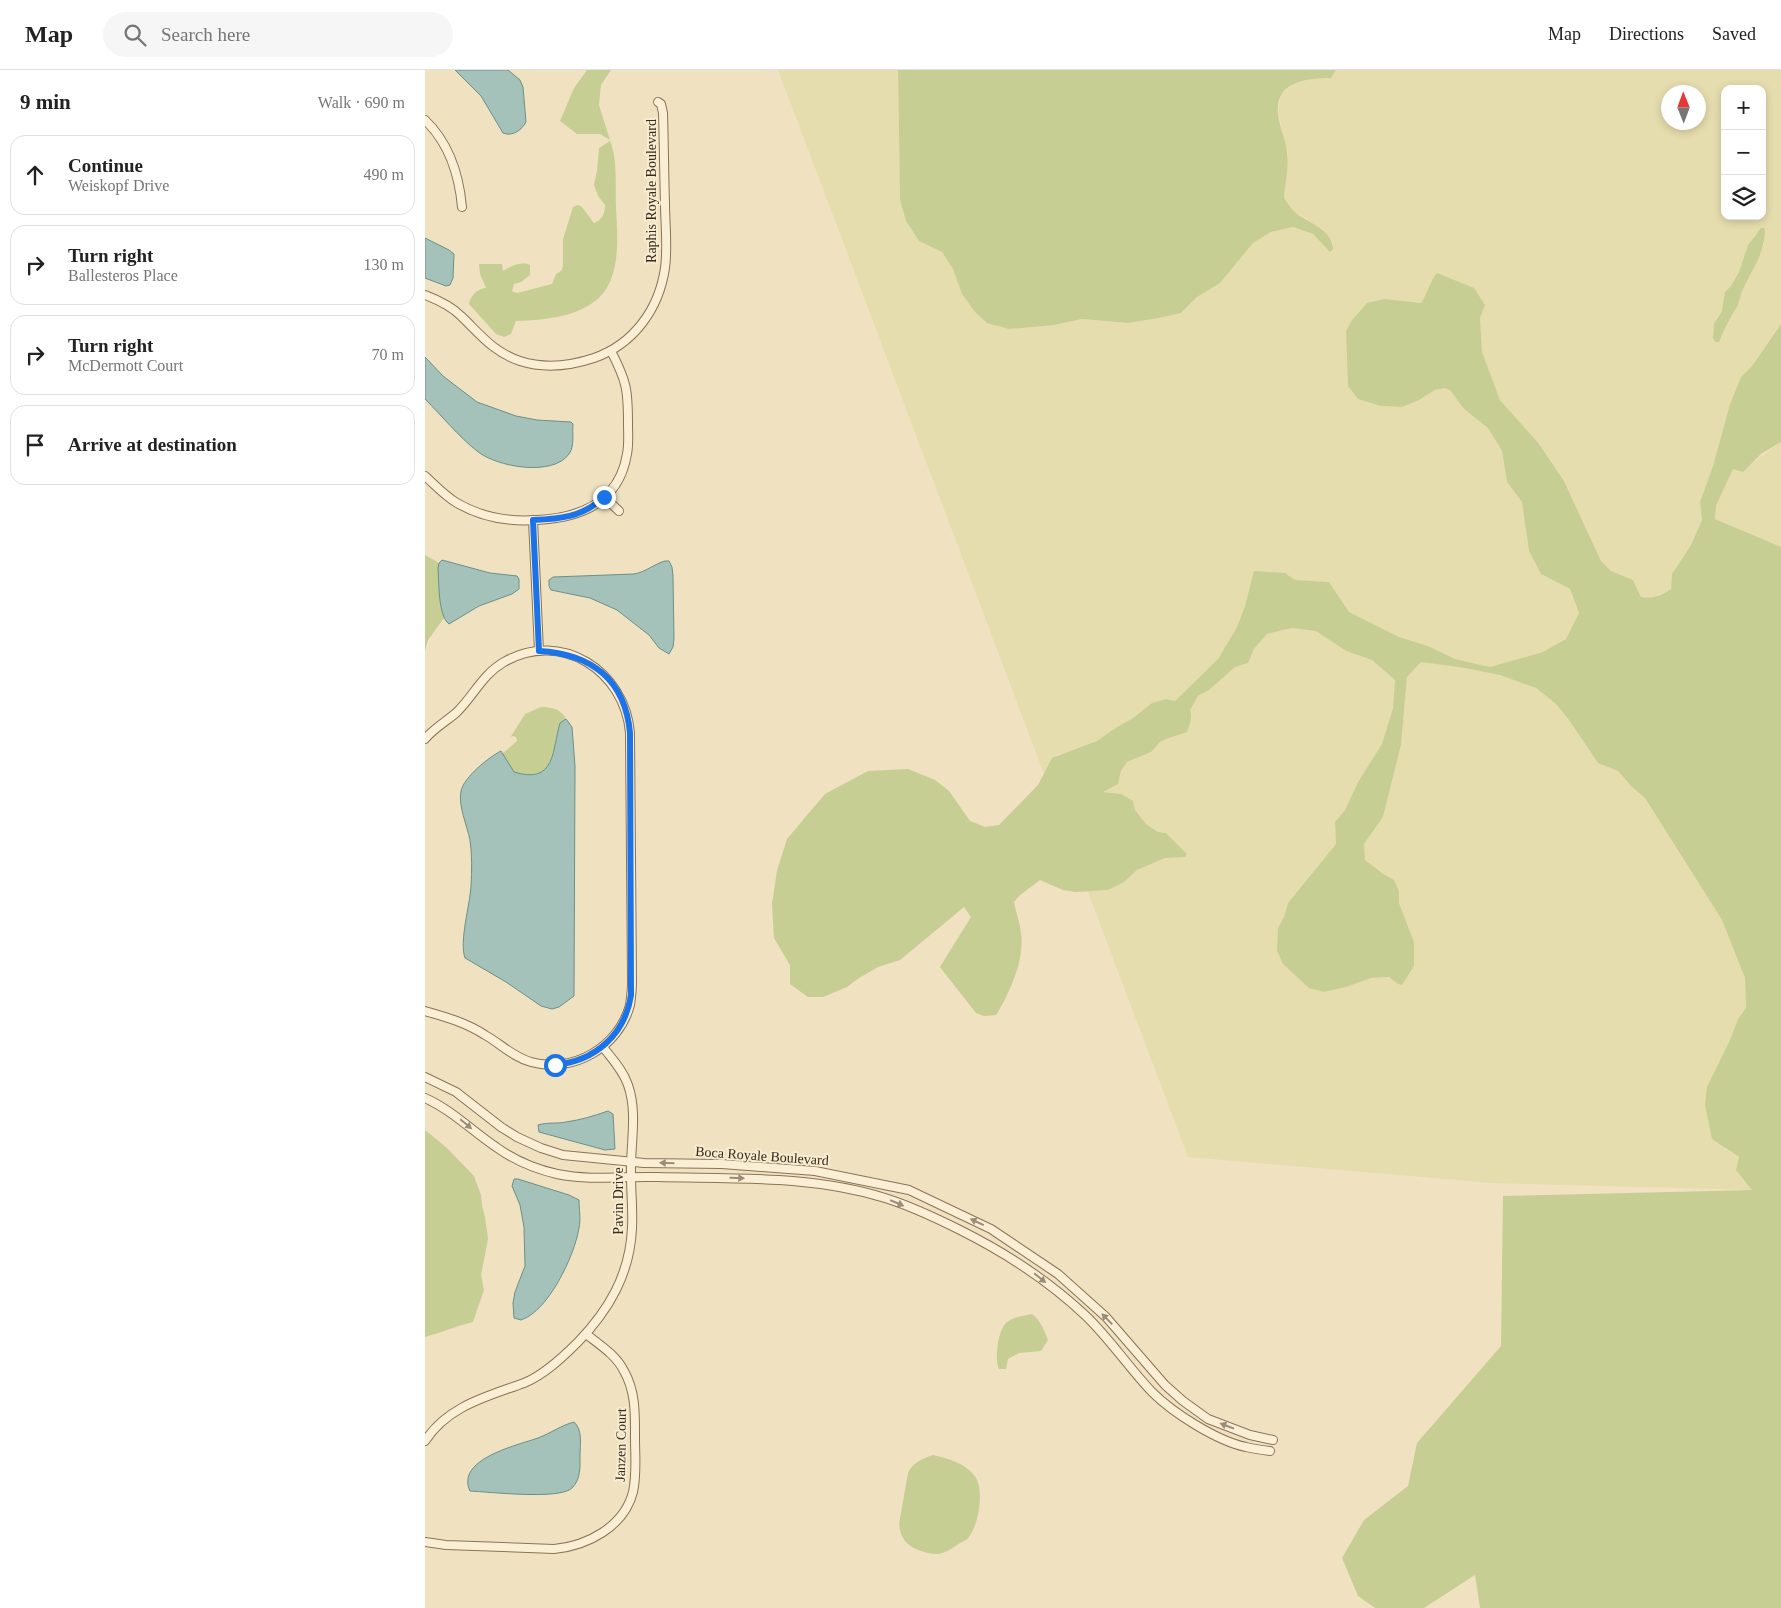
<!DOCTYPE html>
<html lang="en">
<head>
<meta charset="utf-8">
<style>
	body { margin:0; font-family:"Times New Roman",serif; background:#f6f6f6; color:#222 }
	.controls { position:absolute; right:15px; top:15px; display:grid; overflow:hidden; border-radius:10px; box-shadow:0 2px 8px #0003 }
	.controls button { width:45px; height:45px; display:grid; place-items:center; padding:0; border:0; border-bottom:1px solid #e0e0e0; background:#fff; color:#222; font:25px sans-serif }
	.compass { position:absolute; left:1236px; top:15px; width:45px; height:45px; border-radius:50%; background:#fff; box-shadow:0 2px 8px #0003; rotate:359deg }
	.stop { position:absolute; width:15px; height:15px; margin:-11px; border:4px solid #1a73e8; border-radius:50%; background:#fff }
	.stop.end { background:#1a73e8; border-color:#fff; box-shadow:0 1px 5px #0008 }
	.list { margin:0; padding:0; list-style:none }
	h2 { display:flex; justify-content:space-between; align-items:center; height:65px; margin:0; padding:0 20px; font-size:21px }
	h2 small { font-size:16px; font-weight:400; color:#767676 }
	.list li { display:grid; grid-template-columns:32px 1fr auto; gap:15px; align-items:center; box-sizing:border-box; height:80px; margin:0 10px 10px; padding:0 10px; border:1px solid #e0e0e0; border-radius:15px }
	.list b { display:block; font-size:19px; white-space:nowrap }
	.list p { margin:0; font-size:16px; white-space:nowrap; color:#767676 }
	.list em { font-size:16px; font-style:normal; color:#767676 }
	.icon { flex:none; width:28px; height:28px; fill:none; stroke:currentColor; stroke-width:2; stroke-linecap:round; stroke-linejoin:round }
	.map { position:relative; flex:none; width:1356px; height:1538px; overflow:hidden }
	header { display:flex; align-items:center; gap:30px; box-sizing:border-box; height:70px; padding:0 25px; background:#fff; border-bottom:1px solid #e0e0e0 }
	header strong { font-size:24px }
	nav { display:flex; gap:28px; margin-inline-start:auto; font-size:18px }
	.search { width:350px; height:45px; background:#f6f6f6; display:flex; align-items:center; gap:12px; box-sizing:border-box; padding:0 18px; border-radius:28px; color:#767676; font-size:19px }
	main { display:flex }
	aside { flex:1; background:#fff }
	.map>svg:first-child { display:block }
	.farmland { fill:#e6ddae; fill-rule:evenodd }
	.green { fill:#c7ce94 }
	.water { fill:#a4c2b9; stroke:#6a9087 }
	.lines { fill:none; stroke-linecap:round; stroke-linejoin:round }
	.minor-casing { stroke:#8a7357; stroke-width:10 }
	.minor { stroke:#faefd4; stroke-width:8 }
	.oneway { fill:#9a8c78 }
	.route { stroke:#1a73e8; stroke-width:6 }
	.labels { text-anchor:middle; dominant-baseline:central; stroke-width:4; stroke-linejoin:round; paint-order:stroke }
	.street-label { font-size:14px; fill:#392a1d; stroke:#f7ecd0 }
</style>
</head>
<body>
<header>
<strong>Map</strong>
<div class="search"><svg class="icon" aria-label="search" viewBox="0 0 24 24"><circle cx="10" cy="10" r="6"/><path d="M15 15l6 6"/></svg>Search here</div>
<nav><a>Map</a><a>Directions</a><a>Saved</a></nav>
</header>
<main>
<aside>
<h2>9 min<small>Walk · 690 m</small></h2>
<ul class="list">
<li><svg class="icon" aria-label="ahead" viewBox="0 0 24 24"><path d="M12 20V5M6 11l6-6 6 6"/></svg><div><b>Continue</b><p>Weiskopf Drive</p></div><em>490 m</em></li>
<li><svg class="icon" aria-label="right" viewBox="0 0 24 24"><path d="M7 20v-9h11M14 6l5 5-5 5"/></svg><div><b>Turn right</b><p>Ballesteros Place</p></div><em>130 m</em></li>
<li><svg class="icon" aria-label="right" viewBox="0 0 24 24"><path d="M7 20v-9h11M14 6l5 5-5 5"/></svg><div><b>Turn right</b><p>McDermott Court</p></div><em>70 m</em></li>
<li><svg class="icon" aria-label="arrive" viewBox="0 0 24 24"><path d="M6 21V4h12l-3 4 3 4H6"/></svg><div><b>Arrive at destination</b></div></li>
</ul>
</aside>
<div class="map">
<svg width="1356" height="1538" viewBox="0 0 1356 1538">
	<rect width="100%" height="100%" fill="#f0e2c1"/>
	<g class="farmland">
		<path d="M353 0H473L475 130 481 151 494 171 517 182 528 199 537 224 584 259 628 255 657 249 703 253 734 248 756 243 772 227 795 213 828 173 846 162 868 157 888 164 905 182 908 172 901 164 881 148 871 143 859 128 863 83 853 43 856 25 870 12 884 8H905L911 0H1356V254L1327 296 1316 307 1305 334 1288 396 1275 432 1277 450 1266 475 1247 504 1246 519 1231 528 1216 527 1208 510 1186 501 1176 491 1139 411 1092 349 1075 330 1057 283 1055 248 1006 209 1001 226 996 233H942L927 250 956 336 977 337 994 330 1010 320 1020 318 1025 319 1039 339 1063 358 1077 381 1082 412 1097 432 1104 481 1116 504 1145 519 1154 543 1141 569 1119 582 1065 597 1030 589 1003 576 974 567 924 542 903 512 870 510 860 503 820 536 812 557 793 589 750 631 741 629 727 633 708 648 692 657 672 671 648 682 631 685 663 821 683 820 699 812 712 800 740 787H760L755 777 741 763 733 762 721 754 710 740 708 731 677 722 693 714 696 701 702 692 726 682 735 672 741 669 762 662 766 652 767 645 765 640 773 626 784 620 810 596 823 593 829 579 842 564 867 558 891 561 921 581 947 590 970 610 968 638 957 674 933 712 920 740 910 752 911 774 863 833 859 847 853 858 898 922 921 917 946 908 964 907 973 914 989 896V872L974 833V821L969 810 957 803 940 790 938 782 939 774 958 747 976 675 982 606 996 592 1040 598 1075 605 1111 618 1131 634 1144 650 1173 693 1193 701 1207 717 1220 728 1297 850 1320 908 1321 938 1313 949 1305 970 1300 1079 1314 1087 1328 1120 1066 1113 763 1087 663 822 638 820 615 810 594 826 589 832 596 865 594 895 580 930 571 945 559 946 551 943 515 897 546 847 539 837 475 890 453 897 434 908 422 916 398 927H383L365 914V895L349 868 347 834 352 801 362 769 400 724 443 701 483 699 510 710 524 721 545 751 561 757 575 755 613 715 619 704ZM1300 19H1337V146H1300ZM1244 22H1274V52H1244ZM1339 158V175L1318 217 1312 236 1305 247 1294 272H1290L1288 268 1289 254 1297 241 1302 220 1306 216 1314 202 1323 175 1330 164Z"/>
		<path d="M1356 372V477L1290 449 1291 436 1308 399 1316 401Z"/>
	</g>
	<g class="green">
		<path d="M162 0H186L176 15 174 35 185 70 175 64H152L135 51 149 18Z"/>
		<path d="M473 0H911L906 8C882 8 850 11 853 44 854 56 861 69 862 82 864 96 860 114 859 128 863 133 867 140 872 144 885 153 908 161 908 179L905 182 888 164 868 157 846 162 828 173 795 213 772 227 756 243 734 248 703 253 657 249 629 255 584 259 562 253 550 242 537 224 528 199 517 182 494 171 481 151 475 130Z"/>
		<path d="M185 71C193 90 190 115 191 136 192 160 195 189 185 212 170 246 123 250 91 251L86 264 79 267 71 264 44 234C45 226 53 218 61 218L55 204 54 194H77L78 201C85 196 97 191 105 195V205L96 212 89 214 87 221 92 223 127 214 131 204 136 201 138 196V169L148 137 153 135 157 137 169 153C177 150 180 144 180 135L173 126 169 115 172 101 174 78Z"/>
		<path d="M1336 158H1339L1340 160C1339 184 1330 194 1320 215 1316 221 1315 230 1312 237 1305 248 1299 259 1294 272H1290L1288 268 1289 254 1297 241 1300 222 1306 216 1314 202 1323 175Z"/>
		<path d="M1012 203 1049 218 1060 235 1055 248 1057 282 1075 330 1114 374 1139 411 1176 491 1186 501 1208 510 1216 527C1229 529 1235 526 1246 519L1247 504 1266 475 1277 450 1275 432 1288 396 1305 334 1316 307 1327 296 1356 254V372L1336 384 1318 402 1308 399 1291 436 1290 449 1356 477V1538H1055L1050 1505 999 1538H950L933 1526 917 1488 939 1450 983 1416 992 1373 1076 1276 1078 1126 1327 1120 1311 1100 1314 1087 1287 1069 1280 1035 1282 1017 1305 970 1313 949 1321 938 1320 908 1297 850 1220 728 1207 717 1193 701 1173 693 1144 650 1131 634 1111 618 1075 605 1040 598 996 592 982 607 976 675 958 747 939 774 940 790 957 803 969 810 974 821V833L989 872V896L977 915 973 914 964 907 946 908 921 917 899 922 884 918 858 894 852 881 853 858 859 847 863 833 911 774 910 752 920 740 933 712 957 674 968 638 970 610 947 590 921 581 891 561 867 558 842 564 829 579 823 593 810 597 784 620 773 626 765 640C768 648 765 654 762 662L741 669 735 672 726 682 702 692 696 701 693 714 678 722 696 724 708 731 710 740 721 754 733 762 741 763 762 784 760 787 740 788 712 800 699 812 683 820 650 822 638 820 615 810 594 826 589 832C591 843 595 853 596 863 600 890 584 924 571 945L559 946 551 943 515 897 546 847 539 837 475 890 453 897 434 908 422 917 398 927H383L365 914V895L349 868 347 834 352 801 362 769 400 724 443 701 483 699 510 710 524 721 545 751 560 757 574 755 613 715 627 688 672 671 692 657 708 648 727 633 741 629 750 631 793 589 812 557 820 536 829 501 860 503 870 510 904 512 924 542 974 567 1003 576 1030 589 1065 597 1118 582 1141 569 1154 543 1145 519 1116 504 1104 481 1097 432 1082 412 1077 381 1063 358 1039 339 1025 320 1020 318 1010 320 994 330 977 337 956 336 933 329 923 316 921 261 927 250 942 233 959 229 996 233C1003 223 1004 212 1012 203Z"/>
		<path d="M0 485 14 493 15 520 19 548 3 570 0 581Z"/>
		<path d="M116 637C127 637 136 639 141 649L135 653C127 680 131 715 89 702L77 684 92 671 91 667 87 666 85 668 100 644Z"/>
		<path d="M0 1060 22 1078 49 1106 56 1125 57 1135 60 1147 63 1169 56 1205 59 1220 48 1252C31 1256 16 1263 0 1267Z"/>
		<path d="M607 1244C616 1251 619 1260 623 1270L616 1281 594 1283 583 1289 581 1299H574C569 1290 573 1260 581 1253 588 1247 598 1246 607 1244Z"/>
		<path d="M508 1385C524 1389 538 1392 549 1405 560 1418 554 1454 544 1467 542 1470 538 1471 535 1473 518 1485 513 1487 493 1480 481 1475 475 1467 474 1454L483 1403C487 1393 498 1388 508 1385Z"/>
	</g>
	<g class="water">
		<path d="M30 0H83L95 10 98 17 101 52C97 60 87 67 78 63L56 26Z"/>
		<path d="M0 168 24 180 29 184 28 208 25 215 21 216 0 208Z"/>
		<path d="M0 287 18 306 52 332 91 346 112 350 146 352 148 354C147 363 150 376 144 384 128 407 71 397 52 381 33 366 17 346 0 329Z"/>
		<path d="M17 490 65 503 92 506 94 509V519L87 524 54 536 24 554C13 546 14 512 13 498L14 493Z"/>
		<path d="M240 491H244L247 497 248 506 249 569 248 577 244 584 234 578 224 565 192 540 165 528 126 520 124 516V510L128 507 209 504C221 502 229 494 240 491Z"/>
		<path d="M141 649 147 657 150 696 149 926 134 937 127 939 116 936 81 912 40 888C34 871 45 835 46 816 47 801 47 784 45 770 42 755 33 736 36 721 39 707 64 687 76 681L89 702C131 715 127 680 135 653Z"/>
		<path d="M183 1041 188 1044 190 1079 180 1080 114 1062 113 1055C123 1052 131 1054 141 1052 155 1050 169 1046 183 1041Z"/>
		<path d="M89 1109H93L144 1125 154 1130C154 1139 156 1149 154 1158 150 1184 124 1241 96 1250L89 1248 88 1233 90 1222 100 1196 99 1157 95 1135 87 1116Z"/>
		<path d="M149 1352C158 1360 155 1375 155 1385 155 1397 156 1409 147 1418 135 1430 65 1422 45 1421 30 1389 93 1375 113 1368 126 1363 137 1355 149 1352Z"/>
	</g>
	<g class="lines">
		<g class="minor-casing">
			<g id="minor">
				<path d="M0 50C24 73 34 104 37 137"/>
				<path d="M0 225C13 230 26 236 36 246 55 264 68 282 95 291 120 299 145 296 169 288 209 274 234 239 240 198 243 177 240 154 240 133 239 103 239 73 238 43L236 34 233 32"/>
				<path d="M0 406C10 415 20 426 32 433 56 447 84 452 112 450 156 448 194 432 202 384 204 374 203 364 203 354 203 320 202 312 186 281"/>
				<path d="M179 427 194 441"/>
				<path d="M108 450 114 581"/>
				<path d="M0 669C9 658 22 651 32 642 49 625 58 604 79 592 136 559 200 601 205 663L207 912C207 920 206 928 205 935 194 977 148 1004 106 992 88 987 76 974 60 965 42 953 21 947 0 941"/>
				<path d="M0 1007 31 1022 76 1057 92 1067 116 1078 138 1085 219 1093 297 1094 390 1101 484 1120 566 1159 633 1204 681 1247 740 1315 758 1331 783 1349 825 1365 848 1370"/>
				<path d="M0 1028C27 1040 47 1061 71 1077 89 1090 110 1099 132 1104 166 1111 198 1106 232 1107 308 1109 386 1105 460 1128 486 1136 511 1148 535 1160 579 1182 625 1212 661 1246 685 1269 704 1298 727 1322 748 1343 792 1371 821 1377 829 1379 837 1380 845 1381"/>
				<path d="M0 1371C23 1336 61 1327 99 1313 119 1305 138 1287 153 1272 184 1240 205 1204 207 1158 208 1140 206 1123 206 1105 205 1076 213 1043 203 1015 198 1000 187 989 178 977"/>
				<path d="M0 1472 21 1475 129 1479C162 1476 199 1457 208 1422 212 1404 210 1386 210 1368 210 1345 211 1322 199 1301 191 1285 175 1275 161 1264"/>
			</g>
		</g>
		<use href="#minor" class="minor"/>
	</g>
	<defs><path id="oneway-solid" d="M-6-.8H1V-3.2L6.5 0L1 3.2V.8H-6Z" transform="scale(1.25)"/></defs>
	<g class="oneway">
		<use href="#oneway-solid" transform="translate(41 1054) rotate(40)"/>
		<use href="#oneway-solid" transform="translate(242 1093) rotate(-179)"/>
		<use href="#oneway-solid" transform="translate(312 1108) rotate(1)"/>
		<use href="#oneway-solid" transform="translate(472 1133) rotate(23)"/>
		<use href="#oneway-solid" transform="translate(552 1152) rotate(-155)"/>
		<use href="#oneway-solid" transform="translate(615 1208) rotate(39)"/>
		<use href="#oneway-solid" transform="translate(682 1249) rotate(-134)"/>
		<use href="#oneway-solid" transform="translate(802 1356) rotate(-159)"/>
	</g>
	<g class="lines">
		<path class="route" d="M130 995C170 991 200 965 206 925L205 663C200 609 166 584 114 581L108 450C135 449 158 447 179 427"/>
	</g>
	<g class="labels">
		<g class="street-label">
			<text transform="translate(226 121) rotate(-90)">Raphis Royale Boulevard</text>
			<text transform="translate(337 1086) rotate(4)">Boca Royale Boulevard</text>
			<text transform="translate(193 1131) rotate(-90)">Pavin Drive</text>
			<text transform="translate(196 1375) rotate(-89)">Janzen Court</text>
		</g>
	</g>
</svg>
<div class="controls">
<button>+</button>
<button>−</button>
<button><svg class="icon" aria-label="layers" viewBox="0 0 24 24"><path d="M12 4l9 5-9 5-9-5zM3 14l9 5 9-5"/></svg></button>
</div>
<svg class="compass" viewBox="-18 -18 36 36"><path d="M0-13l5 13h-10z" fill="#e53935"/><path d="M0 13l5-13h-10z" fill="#767676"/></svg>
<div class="stop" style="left:130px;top:995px"></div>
<div class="stop end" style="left:179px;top:427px"></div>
</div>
</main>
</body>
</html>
